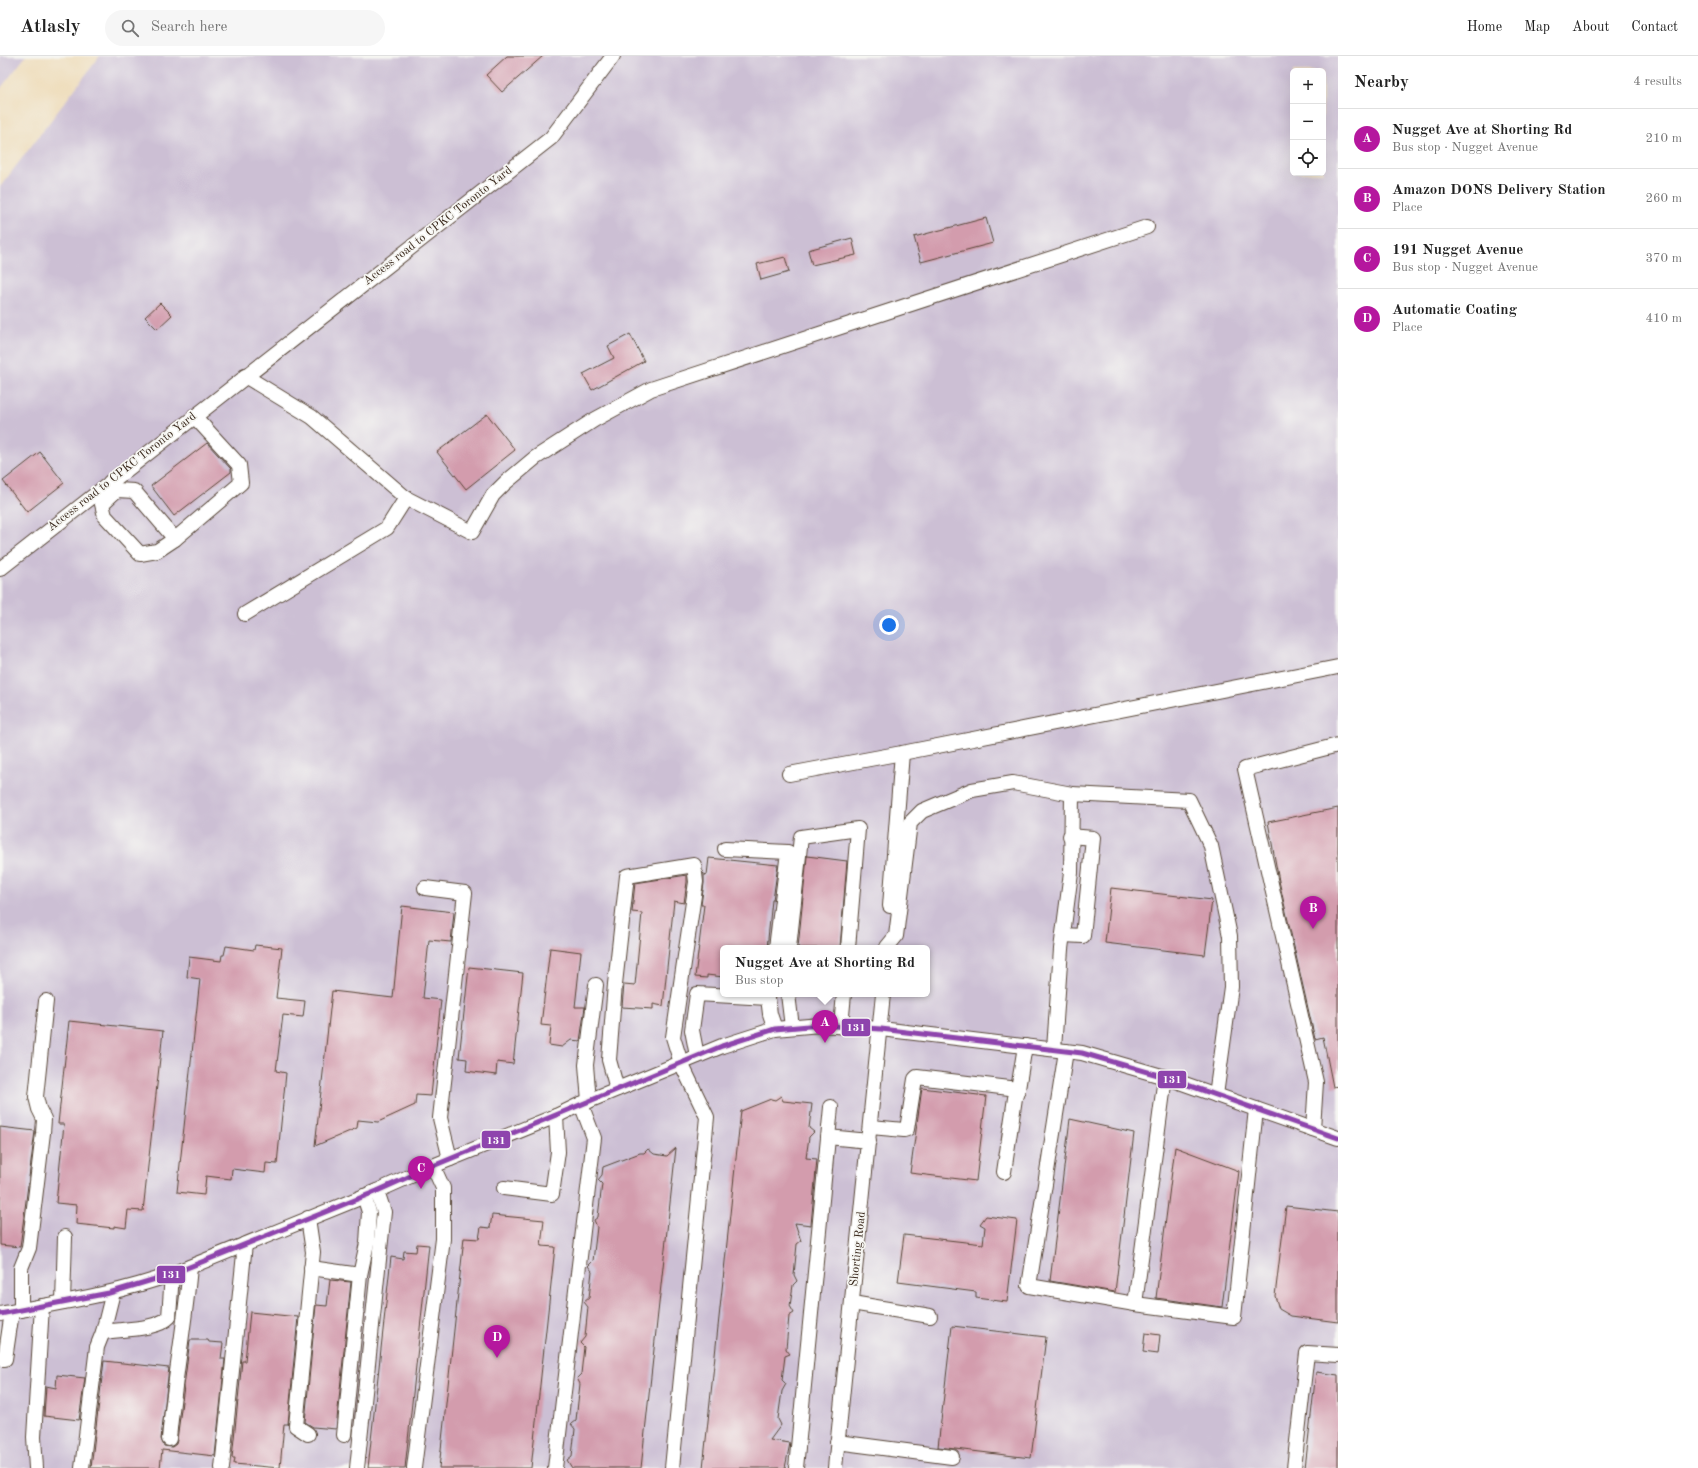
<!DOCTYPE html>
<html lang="en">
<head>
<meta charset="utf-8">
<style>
	body { margin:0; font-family:"Old Standard TT",serif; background:#f6f6f6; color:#222 }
	.controls { position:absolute; right:12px; top:12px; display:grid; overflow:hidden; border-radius:6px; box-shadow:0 4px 16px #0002 }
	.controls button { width:36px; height:36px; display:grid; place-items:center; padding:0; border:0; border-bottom:1px solid #e0e0e0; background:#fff; color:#222; font:20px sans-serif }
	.you { position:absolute; left:889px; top:569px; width:14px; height:14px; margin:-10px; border:3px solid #fff; border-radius:50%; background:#1a73e8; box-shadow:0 0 0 6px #1a73e833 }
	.badge { display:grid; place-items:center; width:26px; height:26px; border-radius:50%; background:#b5179e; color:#fff; font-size:13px; font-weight:700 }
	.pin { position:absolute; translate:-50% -33px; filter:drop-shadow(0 1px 2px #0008) }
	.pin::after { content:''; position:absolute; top:21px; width:14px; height:12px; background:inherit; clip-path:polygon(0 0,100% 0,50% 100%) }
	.popup { position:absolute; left:720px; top:889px; width:210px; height:52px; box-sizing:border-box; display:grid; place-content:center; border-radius:6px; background:#fff; filter:drop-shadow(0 1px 3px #0005); font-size:13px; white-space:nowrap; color:#767676 }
	.popup b { font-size:15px; color:#222 }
	.popup::after { content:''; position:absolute; left:50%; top:100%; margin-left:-8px; border:8px solid transparent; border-top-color:#fff }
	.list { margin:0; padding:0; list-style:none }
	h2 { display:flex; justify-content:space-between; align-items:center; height:52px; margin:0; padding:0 16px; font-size:17px }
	h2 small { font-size:13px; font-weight:400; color:#767676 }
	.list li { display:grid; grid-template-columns:26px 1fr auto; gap:12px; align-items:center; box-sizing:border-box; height:60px; padding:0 16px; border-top:1px solid #e0e0e0 }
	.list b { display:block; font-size:15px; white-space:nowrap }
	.list p { margin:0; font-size:13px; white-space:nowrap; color:#767676 }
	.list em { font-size:13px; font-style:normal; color:#767676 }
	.icon { flex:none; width:22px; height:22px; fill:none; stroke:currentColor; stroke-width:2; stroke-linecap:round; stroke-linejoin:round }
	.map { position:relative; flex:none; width:1338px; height:1412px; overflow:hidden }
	header { display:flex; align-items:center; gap:24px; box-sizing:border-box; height:56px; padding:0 20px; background:#fff; border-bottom:1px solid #e0e0e0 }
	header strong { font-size:19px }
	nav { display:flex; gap:22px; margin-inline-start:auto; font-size:14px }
	.search { width:280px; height:36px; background:#f6f6f6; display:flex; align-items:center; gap:10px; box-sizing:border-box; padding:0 14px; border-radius:22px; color:#767676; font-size:15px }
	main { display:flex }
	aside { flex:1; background:#fff }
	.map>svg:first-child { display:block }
	.industrial { fill:#ccbfd4; fill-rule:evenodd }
	.building { fill:#d39cad }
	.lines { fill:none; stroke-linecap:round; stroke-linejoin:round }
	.minor-casing { stroke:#564536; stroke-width:16 }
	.minor { stroke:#fff; stroke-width:14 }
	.bus-1-casing { stroke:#f6f6f2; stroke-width:8 }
	.bus-1 { stroke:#8e44ad; stroke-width:5 }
	.labels { text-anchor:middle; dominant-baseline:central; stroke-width:3.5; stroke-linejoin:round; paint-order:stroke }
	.street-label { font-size:12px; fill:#3b2a1e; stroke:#f6f6f2 }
	.line-badge { stroke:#f6f6f2; stroke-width:1.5 }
	.badge-label { font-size:11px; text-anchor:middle; font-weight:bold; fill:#fff }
</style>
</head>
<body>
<header>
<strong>Atlasly</strong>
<div class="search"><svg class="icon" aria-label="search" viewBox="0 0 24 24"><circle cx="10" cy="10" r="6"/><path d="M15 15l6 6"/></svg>Search here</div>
<nav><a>Home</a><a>Map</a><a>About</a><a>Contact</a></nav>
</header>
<main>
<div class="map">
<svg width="1338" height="1412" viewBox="0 0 1338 1412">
	<rect width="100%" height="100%" fill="#f6f6f2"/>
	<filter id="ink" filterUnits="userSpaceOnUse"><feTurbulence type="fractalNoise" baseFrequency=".025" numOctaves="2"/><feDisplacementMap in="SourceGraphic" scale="8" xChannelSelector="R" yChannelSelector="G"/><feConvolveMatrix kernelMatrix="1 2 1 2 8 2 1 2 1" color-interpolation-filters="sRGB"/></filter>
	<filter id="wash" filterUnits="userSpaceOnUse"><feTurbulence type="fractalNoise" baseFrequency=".012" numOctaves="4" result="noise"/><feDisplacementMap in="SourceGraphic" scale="16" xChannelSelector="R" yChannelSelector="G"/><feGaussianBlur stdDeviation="0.9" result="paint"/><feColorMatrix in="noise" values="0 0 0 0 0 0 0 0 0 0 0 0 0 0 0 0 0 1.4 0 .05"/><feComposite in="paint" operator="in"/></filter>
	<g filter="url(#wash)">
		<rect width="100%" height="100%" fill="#efdebd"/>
		<g class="industrial">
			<path d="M0 0H26L0 33Z"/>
			<path d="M100 0H1338V1412H0V131ZM1293 15H1323V117H1293ZM723 892H927V938H723Z"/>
		</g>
		<g id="blocks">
			<g class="building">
				<path d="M507 0H543L502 36 486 19Z"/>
				<path d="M986 162 993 187 921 206 914 181Z"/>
				<path d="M852 182 856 199 812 209 808 194Z"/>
				<path d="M785 201 789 216 761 224 757 208Z"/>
				<path d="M160 247 172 259 157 273 145 261Z"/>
				<path d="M630 278 644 305 592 334 583 318 614 302 608 290Z"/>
				<path d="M487 358 515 394 466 433 437 396Z"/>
				<path d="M207 387 231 413V416L174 460 151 430Z"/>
				<path d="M40 396 64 427 27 456 3 425Z"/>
				<path d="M1338 752V1030L1333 1031 1323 981 1315 983 1279 825 1268 766Z"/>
				<path d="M807 800 847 805 840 892H798Z"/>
				<path d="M709 802 778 809 773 844H772L767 892H723V921L707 919V922L695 921 704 849H701L704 827V818L707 819Z"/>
				<path d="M687 819V826L684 847 674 845 663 950 653 948V953L622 951 624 928 635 929 642 857 632 856 635 827Z"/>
				<path d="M1111 832 1212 844 1205 899 1105 887Z"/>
				<path d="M402 850 454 856 451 886 429 884 423 942 441 944 431 1040 416 1039 415 1049 378 1066 358 1064 357 1072 315 1090 332 935 393 942Z"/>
				<path d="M255 889 282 892 276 942 305 945 303 961 283 959 276 1015 286 1017 277 1108 266 1107 265 1117 232 1113 231 1123 206 1120 204 1139 177 1136 200 923 187 921 189 901 221 905 222 899H224L226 890 254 894Z"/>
				<path d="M550 892 581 896 575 951H585L580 985 571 984 562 991 549 989 551 970 541 969Z"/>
				<path d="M469 911 523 917 513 1008 497 1006 496 1019 466 1015 467 1003 459 1002Z"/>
				<path d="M69 965 163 975 143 1155 128 1154 126 1172 114 1170V1172L76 1168 77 1149 56 1147 64 1068H58Z"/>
				<path d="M922 1032 986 1040 976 1125 910 1117Z"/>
				<path d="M781 1040 783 1045 812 1048 809 1072 814 1076 809 1081 806 1102 817 1103 811 1169 795 1167 801 1185 797 1188 794 1219 797 1225 793 1229 790 1250 794 1257 789 1260 786 1293 790 1298 785 1300 782 1324 786 1328 782 1335 778 1363 781 1369 770 1384 790 1387 785 1412H703L741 1055 771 1043 775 1044Z"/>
				<path d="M1070 1063 1134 1077 1115 1236 1050 1225Z"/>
				<path d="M0 1071 35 1075 20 1191 0 1189Z"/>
				<path d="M1175 1091 1239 1115 1222 1251 1156 1242Z"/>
				<path d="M676 1092 641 1412H572L567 1404 572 1400 575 1373 571 1368 576 1364 580 1328 577 1322 581 1318 584 1291 580 1287 585 1281 588 1251 584 1246 589 1242 592 1215 588 1210 593 1205 597 1171 594 1164 598 1161 602 1128 598 1124 602 1119 603 1111 640 1097H644L648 1093 654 1098 667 1100Z"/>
				<path d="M1286 1150 1338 1156V1266L1291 1260 1279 1253 1275 1240Z"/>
				<path d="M492 1159 544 1164 541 1190 555 1191 531 1412H439L464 1182 479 1183 481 1171 490 1172Z"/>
				<path d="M986 1160 1017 1164 1007 1246 976 1242V1236L898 1226 904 1179 983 1188 985 1171 980 1168Z"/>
				<path d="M417 1188 429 1189 405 1412H368L391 1201 403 1203 404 1195 416 1196Z"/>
				<path d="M330 1224 351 1226 336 1373 313 1371 305 1366 316 1249 327 1250Z"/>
				<path d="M250 1256 298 1261 288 1368H284L280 1412 234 1408 235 1402H232L242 1305H245Z"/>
				<path d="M952 1270 1046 1281 1031 1402 938 1391Z"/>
				<path d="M1145 1277 1160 1279 1158 1298 1143 1296Z"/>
				<path d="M190 1284H208L209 1286 223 1287 221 1303H225L215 1400 162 1394 160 1412H91L104 1305 169 1312 161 1383 164 1390 172 1391 176 1388 177 1384Z"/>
				<path d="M1316 1316 1338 1319V1412H1305Z"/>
				<path d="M57 1319 85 1322 79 1364 44 1360 46 1330 56 1332Z"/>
			</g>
		</g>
	</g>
	<g filter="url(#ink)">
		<use href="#blocks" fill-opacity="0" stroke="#564536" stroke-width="1"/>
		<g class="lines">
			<g class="minor-casing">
				<g id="minor">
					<path d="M245 320 312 361 406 442 472 476 493 439 505 427 535 402 594 364 651 333 1147 171"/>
					<path d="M110 426 117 434 134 435 175 483 241 427 239 409 194 360"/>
					<path d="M117 434 102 448 105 460 140 498 157 495 175 483"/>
					<path d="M0 513 551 82 613 0"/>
					<path d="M245 558 387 472 406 442"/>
					<path d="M789 718 902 697 1338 611"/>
					<path d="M725 793 788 796 776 892"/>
					<path d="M425 832 465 837 440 1062 450 1103"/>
					<path d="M890 850 902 697"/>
					<path d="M1063 879 1083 880 1093 782 1070 780"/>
					<path d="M887 891 896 880 910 767 922 755 972 734 1013 727 1072 738"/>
					<path d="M789 892 801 781 858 773 848 892"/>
					<path d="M788 938 792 971"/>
					<path d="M841 970 844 938"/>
					<path d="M1054 993 1061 893 1071 817 1072 738 1189 744 1211 790 1230 880 1231 931 1216 1039"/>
					<path d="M1066 995 1029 1230 1135 1248 1234 1261 1256 1053"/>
					<path d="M697 1000 692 974 697 938 768 942 770 958 775 973"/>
					<path d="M617 1033 609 1004 615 928 627 820 694 809 696 826 673 981 681 1007 707 1061 672 1412"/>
					<path d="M589 1045 586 1009 596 929"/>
					<path d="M871 1071 904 1074 907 1073 915 1023 917 1021 1018 1033 1025 990"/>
					<path d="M1313 1073 1316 1026 1245 713 1338 689"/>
					<path d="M828 1081 869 1085"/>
					<path d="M1004 1116 1015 1042 1018 1033"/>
					<path d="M504 1132 552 1138 558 1096 556 1060"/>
					<path d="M308 1162 313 1196 296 1370 308 1378"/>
					<path d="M311 1212 360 1219"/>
					<path d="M63 1246 65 1181"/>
					<path d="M852 1247 930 1260"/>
					<path d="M1135 1248 1165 1021"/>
					<path d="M21 1254V1212L29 1192 43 1077 44 1063 39 1053 36 1041 46 945"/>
					<path d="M0 1258C58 1247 117 1238 172 1218L377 1135 433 1110 556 1060 581 1048 722 990 775 973 820 969 881 973 1082 997 1165 1021 1338 1082"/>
					<path d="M103 1276C121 1273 157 1274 169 1261L172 1218"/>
					<path d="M0 1303H5L12 1256"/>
					<path d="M344 1379 360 1219 367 1187 369 1156 364 1140"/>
					<path d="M169 1383C174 1326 185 1269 190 1211"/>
					<path d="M837 1386 952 1401"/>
					<path d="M36 1412 34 1381 42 1250"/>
					<path d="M82 1412 97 1291 103 1276 113 1236"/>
					<path d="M222 1412 245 1188"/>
					<path d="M357 1412 384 1156 377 1135"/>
					<path d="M414 1412 443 1183V1132L433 1110"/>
					<path d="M555 1412 594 1082 581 1048"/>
					<path d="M796 1412 831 1051"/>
					<path d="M835 1412 883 938"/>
					<path d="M1294 1412 1307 1297 1338 1299"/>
				</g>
			</g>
			<use href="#minor" class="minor"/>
			<g class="bus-1-casing">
				<path id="bus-1" d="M0 1258 109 1237 172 1218 377 1135 433 1110 722 990 775 973 820 969 881 973 1082 997 1165 1021 1338 1082"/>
			</g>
			<use href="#bus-1" class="bus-1"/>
		</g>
	</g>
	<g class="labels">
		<g class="street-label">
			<text transform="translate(438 170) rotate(-38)">Access road to CPKC Toronto Yard</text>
			<text transform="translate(122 416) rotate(-38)">Access road to CPKC Toronto Yard</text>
			<text transform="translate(858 1193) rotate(-84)">Shorting Road</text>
		</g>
	</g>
	<g class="line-badge">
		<rect x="841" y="962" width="30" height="19" rx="4" fill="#8e44ad"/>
		<rect x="1157" y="1014" width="30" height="19" rx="4" fill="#8e44ad"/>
		<rect x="481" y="1074" width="30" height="19" rx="4" fill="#8e44ad"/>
		<rect x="156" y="1209" width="30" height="19" rx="4" fill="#8e44ad"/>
	</g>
	<g class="badge-label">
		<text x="856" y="975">131</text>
		<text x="1172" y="1027">131</text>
		<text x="496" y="1088">131</text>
		<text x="171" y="1222">131</text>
	</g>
</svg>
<div class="controls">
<button>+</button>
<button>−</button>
<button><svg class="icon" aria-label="locate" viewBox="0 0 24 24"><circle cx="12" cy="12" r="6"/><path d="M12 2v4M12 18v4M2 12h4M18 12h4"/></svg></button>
</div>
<div class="you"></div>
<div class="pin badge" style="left:825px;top:987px">A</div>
<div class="popup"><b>Nugget Ave at Shorting Rd</b>Bus stop</div>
<div class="pin badge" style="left:1313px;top:873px">B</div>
<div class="pin badge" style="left:421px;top:1133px">C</div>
<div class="pin badge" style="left:497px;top:1302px">D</div>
</div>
<aside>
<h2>Nearby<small>4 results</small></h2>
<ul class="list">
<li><span class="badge">A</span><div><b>Nugget Ave at Shorting Rd</b><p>Bus stop · Nugget Avenue</p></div><em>210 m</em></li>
<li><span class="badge">B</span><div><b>Amazon DON8 Delivery Station</b><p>Place</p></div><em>260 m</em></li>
<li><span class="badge">C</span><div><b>191 Nugget Avenue</b><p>Bus stop · Nugget Avenue</p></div><em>370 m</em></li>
<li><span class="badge">D</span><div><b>Automatic Coating</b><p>Place</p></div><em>410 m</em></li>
</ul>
</aside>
</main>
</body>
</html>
